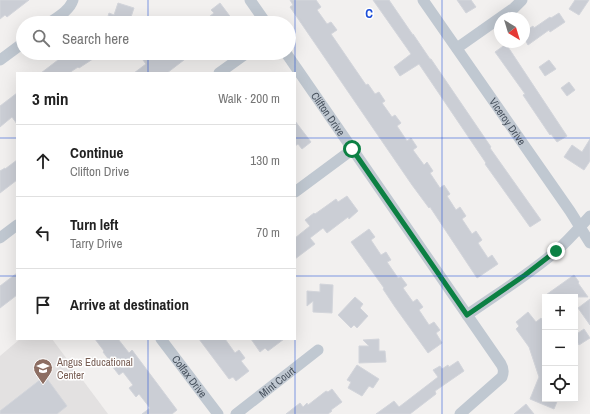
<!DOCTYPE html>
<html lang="en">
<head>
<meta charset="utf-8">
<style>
	body { margin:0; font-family:"Archivo Narrow",sans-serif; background:#f6f6f6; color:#222 }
	.controls { position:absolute; right:12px; bottom:12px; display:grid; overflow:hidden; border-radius:0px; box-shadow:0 4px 16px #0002 }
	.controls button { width:36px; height:36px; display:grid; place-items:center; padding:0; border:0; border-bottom:1px solid #e0e0e0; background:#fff; color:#222; font:20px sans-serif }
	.compass { position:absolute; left:494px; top:12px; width:36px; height:36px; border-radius:50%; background:#fff; box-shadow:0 4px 16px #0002; rotate:142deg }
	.stop { position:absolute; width:12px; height:12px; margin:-9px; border:3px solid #0b8043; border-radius:50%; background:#fff }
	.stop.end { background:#0b8043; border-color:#fff; box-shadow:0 1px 4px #0008 }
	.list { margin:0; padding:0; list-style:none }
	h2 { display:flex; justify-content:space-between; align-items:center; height:52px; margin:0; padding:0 16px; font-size:17px }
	h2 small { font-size:13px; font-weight:400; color:#767676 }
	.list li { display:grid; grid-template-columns:26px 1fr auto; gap:12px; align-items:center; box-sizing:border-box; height:72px; padding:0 16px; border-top:1px solid #e0e0e0 }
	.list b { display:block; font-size:15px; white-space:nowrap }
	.list p { margin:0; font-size:13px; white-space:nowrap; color:#767676 }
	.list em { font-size:13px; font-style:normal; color:#767676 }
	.icon { flex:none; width:22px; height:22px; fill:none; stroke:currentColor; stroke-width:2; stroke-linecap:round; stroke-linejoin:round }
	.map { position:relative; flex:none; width:590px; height:414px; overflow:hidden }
	.search { position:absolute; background:#fff; box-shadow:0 4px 16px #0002; left:16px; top:16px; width:280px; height:44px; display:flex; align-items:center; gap:10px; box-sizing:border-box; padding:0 14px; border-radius:22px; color:#767676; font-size:15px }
	.panel { position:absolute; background:#fff; box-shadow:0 4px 16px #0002; left:16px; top:72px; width:280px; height:268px; border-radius:0px }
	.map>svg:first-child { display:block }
	.education { fill:#e3e1e1 }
	.building { fill:#cbced5; stroke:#d3d5db }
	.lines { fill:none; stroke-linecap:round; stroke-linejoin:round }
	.street { stroke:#c0c8d1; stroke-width:11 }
	.route { stroke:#0b8043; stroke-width:5 }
	.grid { fill:none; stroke:#1d4ed8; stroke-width:1; stroke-opacity:0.55 }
	.labels { text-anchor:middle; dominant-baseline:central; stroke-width:3; stroke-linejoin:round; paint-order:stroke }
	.street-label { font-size:11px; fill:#47515d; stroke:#fff }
	.education-label { font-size:11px; fill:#785e54; stroke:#fff; text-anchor:start }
	.grid-label { font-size:13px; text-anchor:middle; font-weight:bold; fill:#1d4ed8; stroke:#fff; stroke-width:3; stroke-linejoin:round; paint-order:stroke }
</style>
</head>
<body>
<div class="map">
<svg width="590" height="414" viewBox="0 0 590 414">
	<rect width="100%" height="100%" fill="#f2f0ef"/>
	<path class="education" d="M20 339H52L108 414H0V356Z"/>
	<g class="building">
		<path d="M0 0H29L7 17 5 15 0 19Z"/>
		<path d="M290 0H316L321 7 317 10 327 24 331 22 337 30 331 34 366 85 368 84 375 94 379 92 385 101 382 103 392 117 395 115 401 123 397 126 407 141 411 138 417 147 413 150 424 165 427 162 433 171 430 173 440 188 444 185 450 194 447 196 456 210 460 207 466 216 462 219 472 234 476 231 482 240 478 243 488 258 492 255 498 264 477 278 430 207 429 208 412 185 290 7 293 5Z"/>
		<path d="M373 0H389L413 35V34L430 59H431L491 147 490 148 541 220 530 227 485 164 486 163 419 64 400 76 394 67 411 54Z"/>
		<path d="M457 0H471L476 7 466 13Z"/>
		<path d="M575 0H589L579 15 569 9Z"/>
		<path d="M118 3 134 8 130 20 135 21 134 23H106L109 13 114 15Z"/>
		<path d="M220 3 235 23H201L214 13 211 10Z"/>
		<path d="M559 13 565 22 550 32 549 30 528 45 524 38V32L533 26 534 28 550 17 551 18Z"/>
		<path d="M506 44 567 136 557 142 551 134 550 135 523 95 525 94 495 52Z"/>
		<path d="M60 53H102L79 68 78 67 69 73H41L58 60 55 56Z"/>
		<path d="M160 53H193L167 73H134L146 64 143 60 152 54 154 57Z"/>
		<path d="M549 60 556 69 545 76 539 67Z"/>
		<path d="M569 82 575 90 567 96 561 88Z"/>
		<path d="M17 93V124L12 117 0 127V106Z"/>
		<path d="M295 121 311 142 302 149 298 144 295 146Z"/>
		<path d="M590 139V161L584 170 564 157 572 145 582 152Z"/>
		<path d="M17 160V180L0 193V171L5 168V169Z"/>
		<path d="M347 196 358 211 349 219 348 217 327 233 323 228 310 238 315 244 295 259V238L310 226 305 220 314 213 315 214 336 199 338 202Z"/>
		<path d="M369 229 375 237 371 240 381 255 386 252 391 260 387 262 398 278 401 277 407 285 403 288 413 302 417 299 423 307 419 310 429 325 434 322 440 330 436 333 442 343 428 353 395 307 383 289 384 288 351 242Z"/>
		<path d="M17 273V295L0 308V286Z"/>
		<path d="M574 275 579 282 578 283 588 297H543Z"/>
		<path d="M320 284 333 285 332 313 313 312V301L307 306V291L320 292Z"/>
		<path d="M355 297 363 304 360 308 368 316 357 328 354 325 351 328 338 315Z"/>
		<path d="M590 299V325L578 308Z"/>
		<path d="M528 312 536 322 541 318 545 324V399H558L554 409 530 399 539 377 529 347 516 329 519 326 516 322Z"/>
		<path d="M584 329 590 338 579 345 575 338V335Z"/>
		<path d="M95 339H118L129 353 132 350 177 410 172 414H142L150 408 139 394 136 397 129 388 133 385 123 372 119 375 112 366 113 365 103 352 104 351Z"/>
		<path d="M199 339H225L235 353 239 350 245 358 241 361 249 371 236 381 233 377 229 379Z"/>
		<path d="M251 339H284L268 351 265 348 260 352Z"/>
		<path d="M379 339V351H385L386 362 359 363V346H369L363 340Z"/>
		<path d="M458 361 464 371 435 391 436 394 410 414H376L394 401 399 407 438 377 433 370 440 366 442 369 448 365 449 367Z"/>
		<path d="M357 365 379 379 373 388 369 386 362 396 348 388 351 382 347 380Z"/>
		<path d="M45 376 67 406 57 414H0V411Z"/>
		<path d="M332 389 342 402 331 410 332 411 328 414H286L300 403 303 407 307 403 308 405 326 391 328 392Z"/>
		<path d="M526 404 534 414H514Z"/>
	</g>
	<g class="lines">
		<g class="street">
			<path d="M250 0 266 23"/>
			<path id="s1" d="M423 0 570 211 590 243"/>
			<path d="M49 23C58 17 70 10 73 0"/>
			<path d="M457 48 514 8 522 0"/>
			<path id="s2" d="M286 53 501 364C504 369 504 372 502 377L460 414"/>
			<path d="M0 60 23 43"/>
			<path d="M219 73 247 53"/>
			<path d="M295 192 353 149"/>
			<path d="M0 238 17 225"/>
			<path d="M467 315C497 294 528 275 555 252 568 241 579 228 590 216"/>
			<path id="s3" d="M161 339 218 414"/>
			<path id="s4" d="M236 414 318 350"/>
		</g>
	</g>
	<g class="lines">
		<path class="route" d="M352 149 467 315 525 275 556 251"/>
	</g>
	<path class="grid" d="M148 0V23M295 0V73M442 0V414M148 53V73M295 73V339M0 138H17M295 138H590M0 276H17M295 276H590M148 339V414M295 339V414"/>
	<defs>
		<g id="school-pin" transform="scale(1)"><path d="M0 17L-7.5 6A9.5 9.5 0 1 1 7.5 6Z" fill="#8d6e63" stroke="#fff"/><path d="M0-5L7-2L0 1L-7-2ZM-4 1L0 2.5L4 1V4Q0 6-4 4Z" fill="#fff"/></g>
	</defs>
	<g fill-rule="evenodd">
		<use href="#school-pin" x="43" y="368"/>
	</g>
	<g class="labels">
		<g class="street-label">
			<text stroke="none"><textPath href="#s2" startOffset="74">Clifton Drive</textPath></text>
			<text stroke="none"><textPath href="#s1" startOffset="148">Viceroy Drive</textPath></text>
			<text stroke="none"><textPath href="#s3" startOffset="47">Colfax Drive</textPath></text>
			<text stroke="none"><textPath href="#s4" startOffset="52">Mint Court</textPath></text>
		</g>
		<g class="education-label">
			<text x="57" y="362">Angus Educational<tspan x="57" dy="13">Center</tspan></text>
		</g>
	</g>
	<g class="grid-label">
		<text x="369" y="18">C</text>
	</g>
</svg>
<div class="controls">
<button>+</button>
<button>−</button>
<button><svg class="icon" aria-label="locate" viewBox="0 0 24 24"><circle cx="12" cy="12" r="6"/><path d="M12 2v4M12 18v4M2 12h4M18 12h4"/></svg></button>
</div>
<svg class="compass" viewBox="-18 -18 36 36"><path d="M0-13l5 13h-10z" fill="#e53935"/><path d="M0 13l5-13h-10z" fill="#767676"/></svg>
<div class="stop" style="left:352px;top:149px"></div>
<div class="stop end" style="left:556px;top:251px"></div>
<div class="search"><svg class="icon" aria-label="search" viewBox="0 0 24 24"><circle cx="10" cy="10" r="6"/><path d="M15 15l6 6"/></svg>Search here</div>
<section class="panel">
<h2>3 min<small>Walk · 200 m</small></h2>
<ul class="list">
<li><svg class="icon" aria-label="ahead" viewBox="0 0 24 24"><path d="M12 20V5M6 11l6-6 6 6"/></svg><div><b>Continue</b><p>Clifton Drive</p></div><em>130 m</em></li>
<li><svg class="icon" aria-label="left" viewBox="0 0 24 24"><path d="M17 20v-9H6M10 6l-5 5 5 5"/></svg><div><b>Turn left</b><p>Tarry Drive</p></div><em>70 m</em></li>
<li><svg class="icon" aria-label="arrive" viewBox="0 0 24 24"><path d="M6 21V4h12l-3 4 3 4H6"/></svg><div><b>Arrive at destination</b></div></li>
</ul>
</section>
</div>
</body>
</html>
